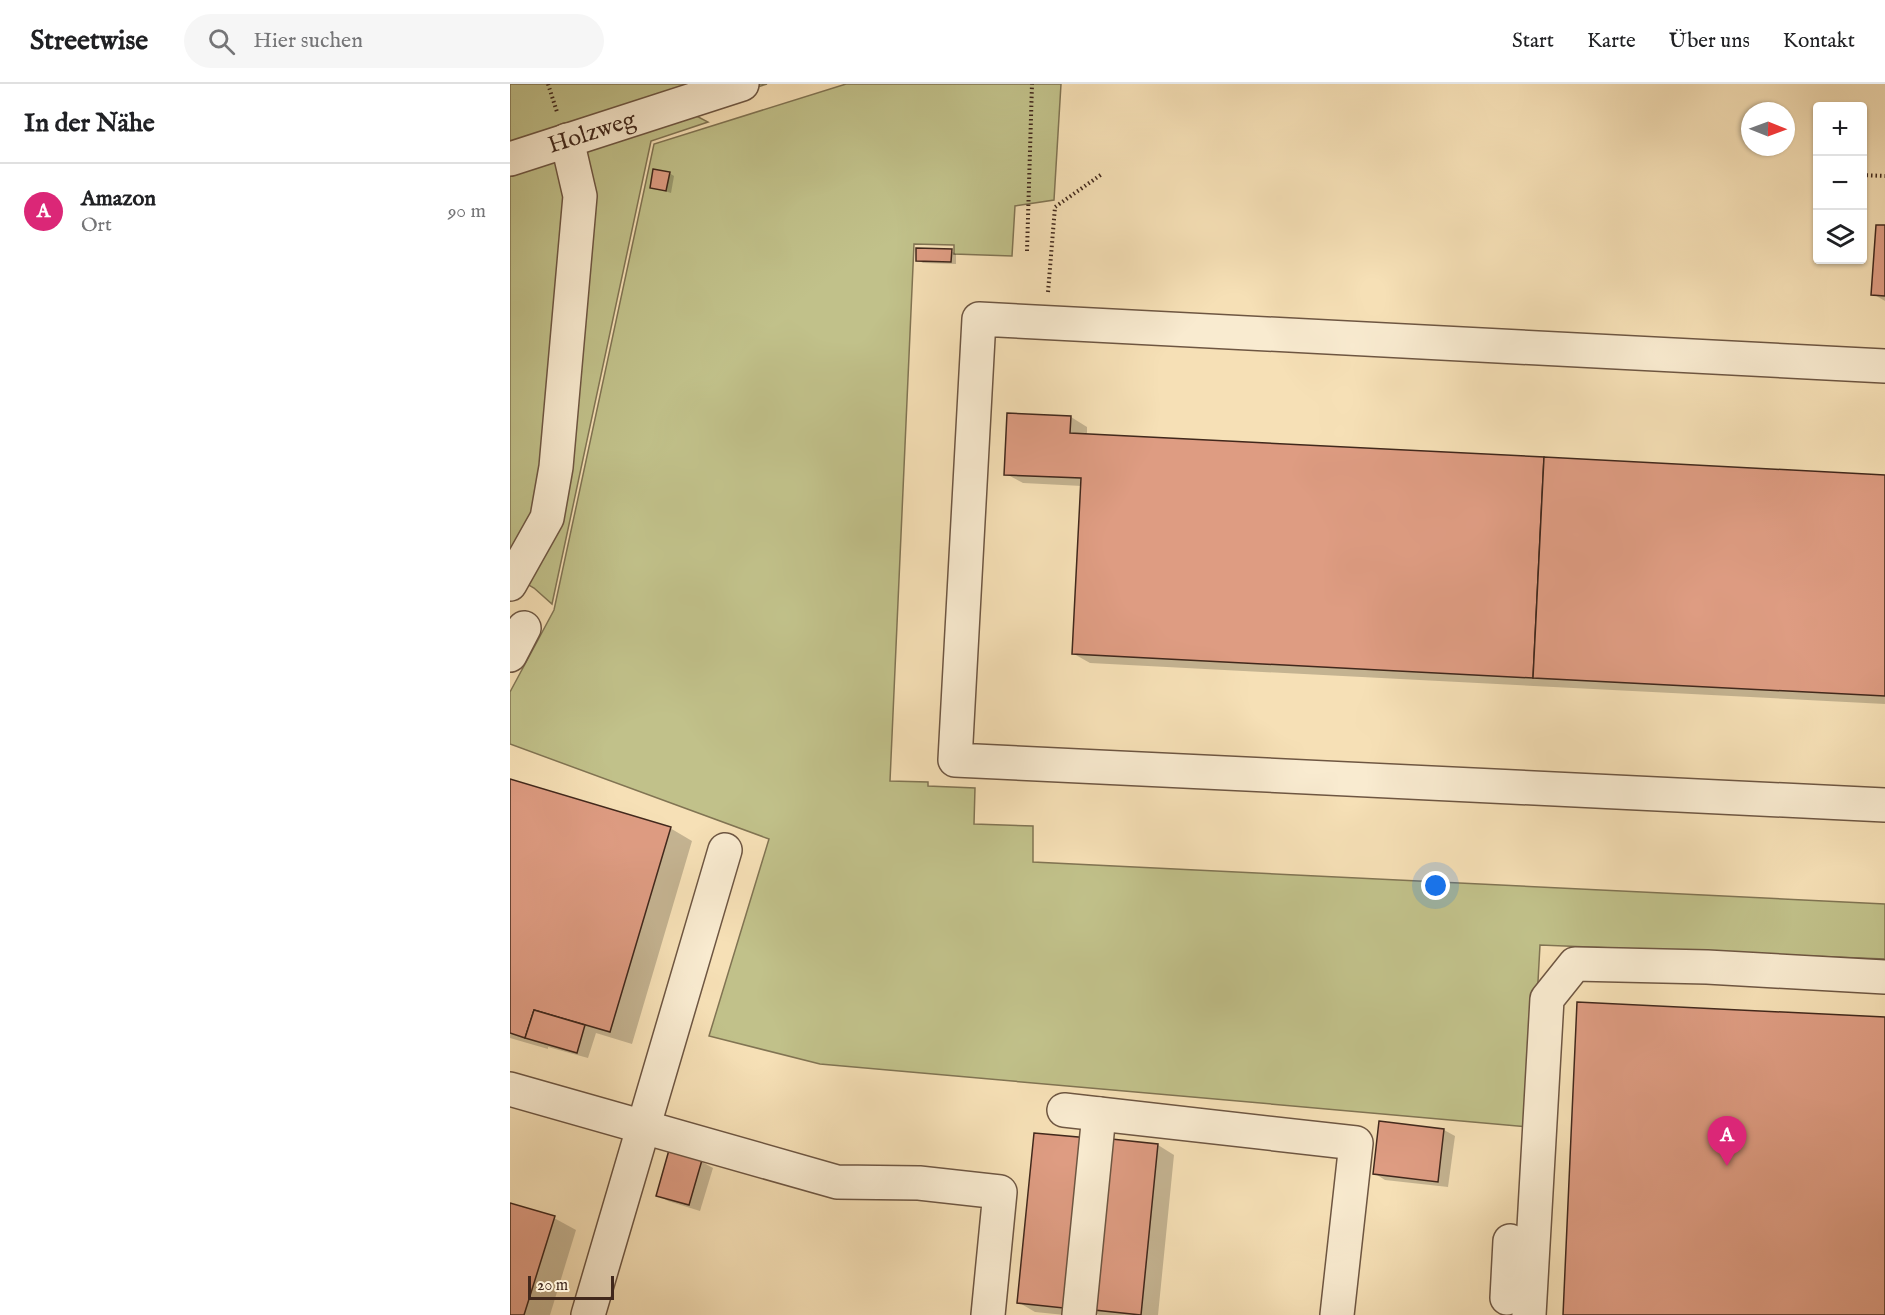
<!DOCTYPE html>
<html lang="de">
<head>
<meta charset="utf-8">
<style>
	body { margin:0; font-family:"IM FELL English",serif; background:#f6f6f6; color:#202124 }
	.controls { position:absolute; right:18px; top:18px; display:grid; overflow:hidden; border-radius:6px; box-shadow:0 2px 4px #0004 }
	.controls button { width:54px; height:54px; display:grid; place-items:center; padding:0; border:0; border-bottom:2px solid #e0e0e0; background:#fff; color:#202124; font:30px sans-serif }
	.compass { position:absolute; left:1231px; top:18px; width:54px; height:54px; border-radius:50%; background:#fff; box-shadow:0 2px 4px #0004; rotate:91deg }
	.scale { position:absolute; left:18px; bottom:15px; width:86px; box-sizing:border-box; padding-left:6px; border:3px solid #41281c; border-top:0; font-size:16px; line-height:21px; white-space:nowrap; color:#41281c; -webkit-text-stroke:4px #f9ebd0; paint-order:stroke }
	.you { position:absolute; left:926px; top:802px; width:21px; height:21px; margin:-15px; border:4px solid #fff; border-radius:50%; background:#1a73e8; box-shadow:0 0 0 9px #1a73e833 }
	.badge { display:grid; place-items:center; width:39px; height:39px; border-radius:50%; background:#db2777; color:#fff; font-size:20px; font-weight:700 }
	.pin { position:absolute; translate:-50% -50px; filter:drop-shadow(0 2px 3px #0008) }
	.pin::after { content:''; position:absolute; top:32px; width:21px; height:18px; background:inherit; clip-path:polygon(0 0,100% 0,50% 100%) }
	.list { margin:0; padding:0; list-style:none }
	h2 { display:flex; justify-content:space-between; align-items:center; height:78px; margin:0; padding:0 24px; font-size:26px }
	h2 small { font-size:20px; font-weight:400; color:#757577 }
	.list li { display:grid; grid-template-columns:39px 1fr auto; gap:18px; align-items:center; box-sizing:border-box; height:96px; padding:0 24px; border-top:2px solid #e0e0e0 }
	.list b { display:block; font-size:22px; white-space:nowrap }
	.list p { margin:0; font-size:20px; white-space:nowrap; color:#757577 }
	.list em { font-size:20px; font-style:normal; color:#757577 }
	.icon { flex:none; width:33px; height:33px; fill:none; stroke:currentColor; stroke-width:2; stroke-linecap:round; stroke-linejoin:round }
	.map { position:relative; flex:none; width:1375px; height:1231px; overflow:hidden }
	header { display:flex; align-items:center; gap:36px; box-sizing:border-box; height:84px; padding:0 30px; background:#fff; border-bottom:2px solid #e0e0e0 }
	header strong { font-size:28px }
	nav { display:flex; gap:33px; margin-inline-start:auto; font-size:21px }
	.search { width:420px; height:54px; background:#f6f6f6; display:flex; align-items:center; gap:15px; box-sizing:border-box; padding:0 21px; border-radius:33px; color:#757577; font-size:22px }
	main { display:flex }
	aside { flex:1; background:#fff }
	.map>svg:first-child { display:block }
	.green { fill:#c1c18a; stroke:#817453; stroke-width:1.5 }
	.shadow { fill:#0003 }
	.building { fill:#de9c82; stroke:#41281c; stroke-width:1.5 }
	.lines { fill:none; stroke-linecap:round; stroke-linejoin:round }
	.minor-casing { stroke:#6e5642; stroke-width:36 }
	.path { stroke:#41281c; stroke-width:4; stroke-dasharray:1.5 3; stroke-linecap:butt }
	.minor { stroke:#f9ebd0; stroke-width:33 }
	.labels { text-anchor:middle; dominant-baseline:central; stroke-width:6; stroke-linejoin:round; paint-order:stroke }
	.street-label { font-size:24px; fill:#41281c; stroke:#f9ebd0 }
</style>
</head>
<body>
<header>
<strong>Streetwise</strong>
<div class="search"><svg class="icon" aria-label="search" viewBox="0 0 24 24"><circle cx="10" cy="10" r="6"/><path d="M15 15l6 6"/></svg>Hier suchen</div>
<nav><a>Start</a><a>Karte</a><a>Über uns</a><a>Kontakt</a></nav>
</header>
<main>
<aside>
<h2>In der Nähe<small></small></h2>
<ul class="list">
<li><span class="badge">A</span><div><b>Amazon</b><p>Ort</p></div><em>90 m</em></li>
</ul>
</aside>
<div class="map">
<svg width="1375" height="1231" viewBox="0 0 1375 1231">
	<rect width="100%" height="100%" fill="#f6e0b6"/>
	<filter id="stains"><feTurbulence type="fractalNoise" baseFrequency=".00333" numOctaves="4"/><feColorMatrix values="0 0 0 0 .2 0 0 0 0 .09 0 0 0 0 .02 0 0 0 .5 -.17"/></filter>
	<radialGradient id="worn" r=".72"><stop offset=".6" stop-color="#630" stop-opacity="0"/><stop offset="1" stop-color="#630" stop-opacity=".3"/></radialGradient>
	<g class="green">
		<path d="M0 0H257L175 26 198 38 141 57 42 520 24 504 0 490Z"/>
		<path d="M336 0H551L544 116 505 122 502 172 444 170V161L404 160 380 697 418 698V702L465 704 464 740 523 742V778L1375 820V875L1030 861 1020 1043 310 980 199 952 259 755 0 660V608L44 526 144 60Z"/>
	</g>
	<g class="shadow">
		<path d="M159 89 164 92 161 109 142 103Z"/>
		<path d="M1367 142 1375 143V217L1363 210Z"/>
		<path d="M441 167 446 170V180L413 179 408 176Z"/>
		<path d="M561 333 577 343V351L1375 392V620L580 579 564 570 572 402 513 399 496 390Z"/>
		<path d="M0 697 160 744 182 757 122 960 86 949 78 974 38 963V965L0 954Z"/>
		<path d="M934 1046 945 1052 938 1103 875 1096 864 1089Z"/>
		<path d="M648 1061 664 1071 648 1231H589L580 1226 555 1231 525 1228 508 1218Z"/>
		<path d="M160 1068 192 1078 203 1084 190 1127 158 1117 147 1111Z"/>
		<path d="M0 1121 44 1134 66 1146 40 1231H0Z"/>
	</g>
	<g class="building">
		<path d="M143 85 160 88 156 107 140 104Z"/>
		<path d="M1366 141H1375V212L1361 211Z"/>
		<path d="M406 164 442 165 441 178 406 177Z"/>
		<path d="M497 329 561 332 560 349 1034 373 1023 594 562 570 571 394 494 391Z"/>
		<path d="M1034 373 1375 391V612L1023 594Z"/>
		<path d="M0 695 161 743 100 948 24 926 15 954 0 949Z"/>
		<path d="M1067 918 1375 933V1231H1053Z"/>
		<path d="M24 926 75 941 67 969 15 954Z"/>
		<path d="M869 1037 934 1045 928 1098 863 1090Z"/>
		<path d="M524 1049 579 1054 563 1225 507 1219Z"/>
		<path d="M592 1054 648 1060 631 1231 575 1225Z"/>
		<path d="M159 1066 192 1076 179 1121 146 1112Z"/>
		<path d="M0 1119 45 1132 14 1231H0Z"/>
	</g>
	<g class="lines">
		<g class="minor-casing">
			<g id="minor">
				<path id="s1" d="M0 75 232 0"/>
				<path d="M1375 282 469 235 445 676 1375 721"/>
				<path d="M0 500 37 434 46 383 70 112 57 56"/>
				<path d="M0 571 14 544"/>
				<path d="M0 1005 327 1098 409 1099 490 1108 478 1231"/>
				<path d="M554 1026 846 1059 827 1231"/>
				<path d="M997 1214 1000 1157"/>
				<path d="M78 1231 215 766"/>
				<path d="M569 1231 589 1030"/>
				<path d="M1019 1231 1037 915 1065 880 1197 883 1375 893"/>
			</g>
		</g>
		<g class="path">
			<path d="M38 0 47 28"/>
			<path d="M1352 91 1375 92"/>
			<path d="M517 167 522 0"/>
			<path d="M538 208 545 123 592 90"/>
		</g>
		<use href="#minor" class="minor"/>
	</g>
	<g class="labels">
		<g class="street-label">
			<text stroke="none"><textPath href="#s1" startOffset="86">Holzweg</textPath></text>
		</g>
	</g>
	<rect width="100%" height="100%" filter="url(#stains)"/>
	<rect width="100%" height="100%" fill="url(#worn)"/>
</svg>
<div class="controls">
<button>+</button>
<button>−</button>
<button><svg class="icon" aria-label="layers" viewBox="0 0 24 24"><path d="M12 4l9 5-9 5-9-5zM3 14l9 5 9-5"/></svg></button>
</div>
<svg class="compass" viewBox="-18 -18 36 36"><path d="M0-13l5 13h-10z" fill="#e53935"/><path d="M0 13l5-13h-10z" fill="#757577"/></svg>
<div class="scale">20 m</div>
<div class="you"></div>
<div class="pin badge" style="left:1217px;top:1082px">A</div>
</div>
</main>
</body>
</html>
